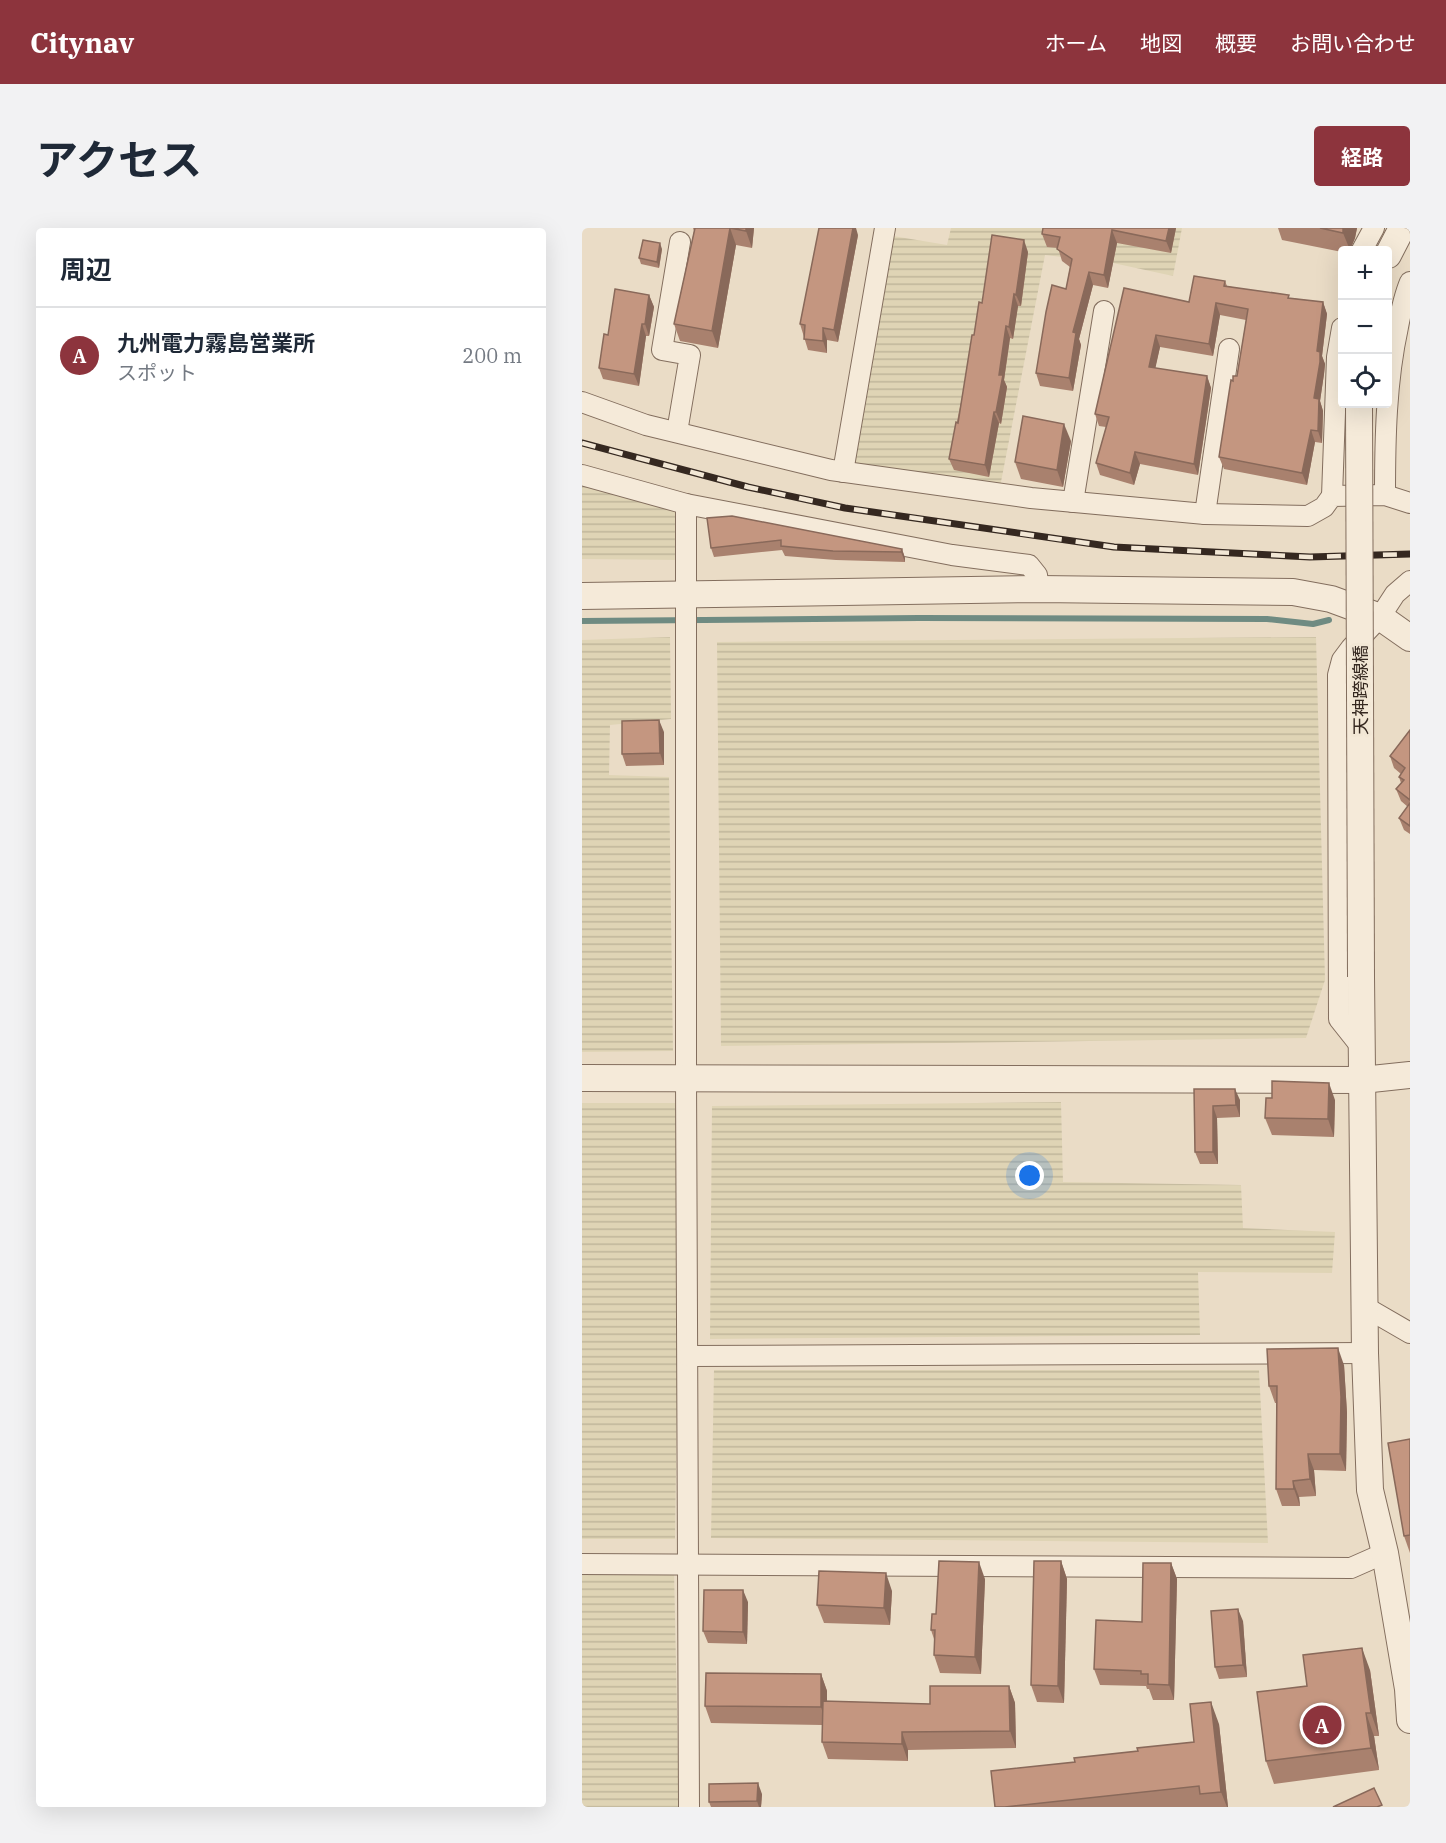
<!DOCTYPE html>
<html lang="ja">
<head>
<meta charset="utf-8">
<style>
	body { margin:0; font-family:"IBM Plex Serif","Noto Sans JP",serif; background:#f2f2f3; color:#1f2937 }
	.controls { position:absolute; right:18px; top:18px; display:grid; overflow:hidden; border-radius:6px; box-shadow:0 6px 24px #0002 }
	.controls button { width:54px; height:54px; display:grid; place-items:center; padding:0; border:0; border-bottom:2px solid #e0e1e3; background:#fff; color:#1f2937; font:30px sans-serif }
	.you { position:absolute; left:448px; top:948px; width:21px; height:21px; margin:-15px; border:4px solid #fff; border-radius:50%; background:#1a73e8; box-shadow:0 0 0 9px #1a73e833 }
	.badge { display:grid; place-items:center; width:39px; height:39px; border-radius:50%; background:#8d343d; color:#fff; font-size:20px; font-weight:700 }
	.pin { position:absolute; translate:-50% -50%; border:3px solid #fff; box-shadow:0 2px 6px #0006 }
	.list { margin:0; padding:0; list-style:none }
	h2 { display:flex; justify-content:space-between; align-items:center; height:78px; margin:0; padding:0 24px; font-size:26px }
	h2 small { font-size:20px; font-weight:400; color:#747a83 }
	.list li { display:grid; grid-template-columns:39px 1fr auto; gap:18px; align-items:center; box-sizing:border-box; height:96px; padding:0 24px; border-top:2px solid #e0e1e3 }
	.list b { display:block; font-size:22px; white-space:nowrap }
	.list p { margin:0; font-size:20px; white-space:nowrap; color:#747a83 }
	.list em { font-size:20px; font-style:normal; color:#747a83 }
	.icon { flex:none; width:33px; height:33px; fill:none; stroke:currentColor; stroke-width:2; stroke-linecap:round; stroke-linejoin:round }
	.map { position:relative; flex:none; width:828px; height:1579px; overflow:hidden; border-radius:6px }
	header { display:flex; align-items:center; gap:36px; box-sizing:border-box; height:84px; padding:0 30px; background:#8d343d; color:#fff }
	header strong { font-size:28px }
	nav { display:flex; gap:33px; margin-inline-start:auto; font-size:21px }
	.intro { display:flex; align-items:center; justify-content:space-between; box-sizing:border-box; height:144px; padding:0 36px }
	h1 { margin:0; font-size:42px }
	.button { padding:15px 27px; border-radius:6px; background:#8d343d; color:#fff; font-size:21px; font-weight:700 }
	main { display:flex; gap:36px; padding:0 36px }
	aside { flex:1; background:#fff; border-radius:6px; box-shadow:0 6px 24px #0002 }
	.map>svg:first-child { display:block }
	.farmland { fill:url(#farmland-rules) }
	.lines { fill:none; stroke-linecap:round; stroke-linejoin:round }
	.stream { stroke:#6f8b82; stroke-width:6 }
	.minor-casing { stroke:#836e5e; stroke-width:22 }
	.tertiary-casing { stroke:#836e5e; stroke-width:28 }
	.minor { stroke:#f5ead9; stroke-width:20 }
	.tertiary { stroke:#f5ead9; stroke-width:26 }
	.rail-casing { stroke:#352820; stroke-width:7 }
	.rail { stroke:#f2e7d5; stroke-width:4.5; stroke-dasharray:14; stroke-linecap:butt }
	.tertiary-bridge-casing { stroke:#836e5e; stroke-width:28; stroke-linecap:butt }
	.tertiary-bridge { stroke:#f5ead9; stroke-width:26 }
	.wall { fill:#a9816e }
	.shaded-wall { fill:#89695a }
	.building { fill:#c49680; stroke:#89695a; stroke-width:1.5 }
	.labels { text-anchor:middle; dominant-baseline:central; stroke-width:6; stroke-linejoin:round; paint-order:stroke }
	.street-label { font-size:18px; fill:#352820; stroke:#f2e7d5 }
</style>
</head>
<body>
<header>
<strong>Citynav</strong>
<nav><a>ホーム</a><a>地図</a><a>概要</a><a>お問い合わせ</a></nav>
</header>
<div class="intro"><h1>アクセス</h1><a class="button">経路</a></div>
<main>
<aside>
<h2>周辺<small></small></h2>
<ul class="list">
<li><span class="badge">A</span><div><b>九州電力霧島営業所</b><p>スポット</p></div><em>200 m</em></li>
</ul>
</aside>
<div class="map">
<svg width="828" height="1579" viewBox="0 0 828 1579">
	<defs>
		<pattern id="farmland-rules" width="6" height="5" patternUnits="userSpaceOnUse" patternTransform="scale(1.5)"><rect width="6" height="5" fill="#dfd4b5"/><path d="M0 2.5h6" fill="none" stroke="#c0b69b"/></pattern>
	</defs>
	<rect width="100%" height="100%" fill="#eadcc6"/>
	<g class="farmland">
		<path d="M369 0H600L591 48 531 35 463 27 418 259 270 236 311 8 365 17Z"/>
		<path d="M0 253 95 280 98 332 0 331Z"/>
		<path d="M88 409 89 491 28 497 27 547 87 549 91 823 0 824V412Z"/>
		<path d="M734 409 743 752 724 810 139 818 135 414Z"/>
		<path d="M479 874 481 954 659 957 661 1000 753 1004 750 1045 616 1044 618 1107 128 1111 130 878Z"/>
		<path d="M0 875H99L93 1311H0Z"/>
		<path d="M132 1142H677L686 1315 129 1310Z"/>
		<path d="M0 1340 92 1341 97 1579H0Z"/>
	</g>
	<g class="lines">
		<path class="stream" d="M0 393 337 390 685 391 731 396 747 392"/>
		<g class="minor-casing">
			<g id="minor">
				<path d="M780 22 792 0"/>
				<path d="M0 174 64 197 249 242 449 270 623 286 726 288 742 279 750 268 803 267 828 275"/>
				<path d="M95 204 108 127 80 122 98 14"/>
				<path d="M261 244 303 0"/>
				<path d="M0 247 104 276 370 327 447 337 455 347 457 361"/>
				<path d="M803 267C803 211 804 154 816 99 819 83 822 68 828 54"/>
				<path d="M750 268 755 129 760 100"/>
				<path d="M491 274 522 83"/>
				<path d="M104 276V850L107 1579"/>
				<path d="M623 286 647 121"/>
				<path d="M780 820 757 791 756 447 760 432 769 420 798 389 813 366 828 353"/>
				<path d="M783 1079 828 1105"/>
				<path d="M106 1128 783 1125"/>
				<path d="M0 1336 769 1340 803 1325"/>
			</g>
		</g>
		<g class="tertiary-casing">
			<g id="tertiary">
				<path d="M806 27 820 0"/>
				<path d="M0 368 457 361 711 364 749 371 798 389 828 410"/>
				<path d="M779 749 783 1125 788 1262 803 1325 826 1461 828 1492"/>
				<path d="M0 850 780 852 828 847"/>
			</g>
		</g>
		<use href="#minor" class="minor"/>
		<use href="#tertiary" class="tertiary"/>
		<g class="rail-casing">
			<path id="rail" d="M0 215 166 259 263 280 532 319 728 329 828 326"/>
		</g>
		<use href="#rail" class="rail"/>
		<g class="tertiary-bridge-casing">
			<path id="tertiary-bridge" d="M777 176 779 749"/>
		</g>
		<use href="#tertiary-bridge" class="tertiary-bridge"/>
	</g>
	<g class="wall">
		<path d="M111 0H172L170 20 154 17 136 120 98 113 92 96 112 3Z"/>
		<path d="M461 0H594L589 25 535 15 526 60 511 57 497 111 499 117 491 163 458 158 454 145 484 61 488 39 480 33 476 20 465 19 460 6Z"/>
		<path d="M696 0H775L773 10 768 22H760V24L700 12Z"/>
		<path d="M276 7 256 114 245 112V125L226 122 218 96Z"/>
		<path d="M80 21 77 40 59 36 57 30Z"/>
		<path d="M446 24 439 78H436L431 111 428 110 422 152 425 159 419 196 417 195 407 249 372 242 367 231 400 75Z"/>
		<path d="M643 53 645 58 708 70 741 74 745 86 740 128 743 136 742 146 738 173 741 183 740 215 733 214 725 257 642 241 637 229 651 153 655 148 664 92 638 87 631 128 578 119 573 140 625 148 629 160 616 247 558 236 552 257 518 247 514 235 524 199 517 198 513 186 542 60 607 74Z"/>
		<path d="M67 67 72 79 67 108H64L57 158 21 151 17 140Z"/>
		<path d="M489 213 481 259 439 251 433 234Z"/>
		<path d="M125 290 320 321 323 330V334L254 332 203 328 200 322 132 329 129 320Z"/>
		<path d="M828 502V606L822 602 817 590 826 579 819 573 814 561 819 555 817 549 819 546 812 540 808 528Z"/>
		<path d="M82 504V537L44 538 40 526Z"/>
		<path d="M612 861 658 872V889L635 890 636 936H618L613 924Z"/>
		<path d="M690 870 753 872 752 909 690 907 683 890Z"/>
		<path d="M762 1137 765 1185 764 1243 732 1242 734 1268 717 1269 718 1278H700L694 1261V1175H693L687 1158Z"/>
		<path d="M828 1211V1325L822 1308Z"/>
		<path d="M479 1333 485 1351 482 1475 455 1474 449 1457Z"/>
		<path d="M589 1335 595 1351 592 1472H571L567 1461H565L564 1458 518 1457 512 1441 560 1394Z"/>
		<path d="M403 1351 399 1446 358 1445 352 1427V1411L349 1402 354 1386Z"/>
		<path d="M310 1363 308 1397 242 1395 235 1377Z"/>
		<path d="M166 1374 165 1416 126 1415 121 1403Z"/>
		<path d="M661 1393 665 1449 637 1451 633 1439Z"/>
		<path d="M788 1442 797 1508H792L797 1542 692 1556 684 1533 725 1458Z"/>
		<path d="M239 1446 245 1463V1473L348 1476 427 1458 433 1475 434 1520 326 1522V1533L246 1531 240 1514V1497L129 1495 123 1478Z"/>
		<path d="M637 1496 646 1579H413L493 1534 612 1514Z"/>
		<path d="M180 1566 179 1579H129L127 1574Z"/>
	</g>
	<g class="shaded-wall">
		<path d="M148 0 154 17 136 120 130 103Z"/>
		<path d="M164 0H172L170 20 164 3Z"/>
		<path d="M271 0H274L276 7 256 114 252 102Z"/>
		<path d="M587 0H594L589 25 584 13Z"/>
		<path d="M761 0H775L773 10 768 22 761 5Z"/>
		<path d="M530 2 535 15 526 60 522 47Z"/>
		<path d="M442 12 446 24 439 78 434 67Z"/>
		<path d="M78 15 80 21 77 40 75 34Z"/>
		<path d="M507 44 511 57 497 111 499 117 491 163 487 150 491 104Z"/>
		<path d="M432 66 436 78 431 111 427 99Z"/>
		<path d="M67 67 72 79 67 108 63 96Z"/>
		<path d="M741 74 745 86 740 128 743 136 742 146 738 173 741 183 740 215 736 203 732 170 735 123Z"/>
		<path d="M634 75 638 87 631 128 627 116Z"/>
		<path d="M60 96 64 108 57 158 52 146Z"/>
		<path d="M424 98 428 110 422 152 425 159 419 196 414 184 417 147Z"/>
		<path d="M241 100 245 112V125L241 113Z"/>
		<path d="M574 107 578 119 571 151 567 139Z"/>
		<path d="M625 148 629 160 616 247 612 236Z"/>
		<path d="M412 184 417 195 407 249 403 237Z"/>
		<path d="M482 196 489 213 481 259 475 242Z"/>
		<path d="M729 202 733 214 725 257 720 245Z"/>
		<path d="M553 224 558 236 552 257 548 245Z"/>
		<path d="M320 321 323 330V334L319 324Z"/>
		<path d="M77 492 82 504V537L78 525Z"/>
		<path d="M747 855 753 872 752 909 746 891Z"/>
		<path d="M653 861 658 872V889L654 877Z"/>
		<path d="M631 878 635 890 636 936 631 924Z"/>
		<path d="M756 1120 762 1137 765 1185 764 1243 758 1226Z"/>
		<path d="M726 1226 732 1242 734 1268 728 1251Z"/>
		<path d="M711 1253 717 1269 718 1278 712 1261Z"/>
		<path d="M479 1333 485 1351 482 1475 476 1458Z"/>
		<path d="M397 1334 403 1351 399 1446 393 1429Z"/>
		<path d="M589 1335 595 1351 592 1472 587 1457Z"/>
		<path d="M304 1345 310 1363 308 1397 302 1380Z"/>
		<path d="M161 1362 166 1374 165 1416 161 1404Z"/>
		<path d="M656 1381 661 1393 665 1449 661 1437Z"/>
		<path d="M780 1420 788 1442 797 1508 789 1485Z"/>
		<path d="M239 1446 245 1463V1497L239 1479Z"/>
		<path d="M427 1458 433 1475 434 1520 428 1503Z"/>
		<path d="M629 1474 637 1496 646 1579H645L639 1564Z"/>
		<path d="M784 1485 792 1508 797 1542 789 1520Z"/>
		<path d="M320 1504 326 1522V1533L320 1516Z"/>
		<path d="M176 1555 180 1566 179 1579H177L175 1573Z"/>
	</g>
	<g class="building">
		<path d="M113 0H164V3L148 0 130 103 92 96Z"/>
		<path d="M237 0H271L252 102 241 100V113L222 111 223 97 218 96Z"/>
		<path d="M461 0H587L584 13 530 2 522 47 507 44 491 104 494 105 487 150 454 145 464 84 470 57 484 61 490 31 475 21 478 9 460 6Z"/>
		<path d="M738 0H761V5Z"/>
		<path d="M410 7 442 12 434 67 432 66 427 99 424 98 417 147H421L414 184H412L403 237 367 231 374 194 376 195 390 107H392L397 74 400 75Z"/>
		<path d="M61 12 78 15 75 34 57 30Z"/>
		<path d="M612 48 643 53 642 58 707 67 706 70 741 74 735 123 738 124V134L732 170 737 171 736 203 729 202 720 245 637 229 649 152 651 153V148H655L666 81 634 75 627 116 574 107 567 139 625 148 612 236 553 224 548 245 514 235 527 189 513 186 542 60 607 74Z"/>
		<path d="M33 61 67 67 63 96H60L52 146 17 140 22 106 26 107Z"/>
		<path d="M441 188 482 196 475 242 433 234Z"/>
		<path d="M150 288 320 321 319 324 251 323 199 318V312L129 320 125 290Z"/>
		<path d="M77 492 78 525 40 526V493Z"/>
		<path d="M828 502V572L814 561 822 552 817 549 823 540 808 528Z"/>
		<path d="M828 575V598L817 590Z"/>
		<path d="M690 853 747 855 746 891 683 890 684 870H690Z"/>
		<path d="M612 861H653L654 877 631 878V924H613Z"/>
		<path d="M756 1120 759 1169 758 1226H726L728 1251 711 1253 712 1261H694L695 1158H687L685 1121Z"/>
		<path d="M828 1211V1307L822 1308 806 1215Z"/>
		<path d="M357 1333 397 1334 393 1429 352 1427 353 1402H349L350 1386H354Z"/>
		<path d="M452 1333H479L476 1458 449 1457Z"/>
		<path d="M561 1335H589L587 1457 566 1456V1446H559V1443L512 1441 514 1392 560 1394Z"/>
		<path d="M237 1343 304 1345 302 1380 235 1377Z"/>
		<path d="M122 1362H161V1404L121 1403Z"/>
		<path d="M656 1381 661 1437 633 1439 629 1383Z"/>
		<path d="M780 1420 789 1485H784L789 1520 684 1533 675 1464 725 1458 721 1427Z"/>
		<path d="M124 1445 239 1446V1479L123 1478Z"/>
		<path d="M348 1458H427L428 1503 320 1504V1516L240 1514 241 1473 348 1476Z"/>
		<path d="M629 1474 639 1564 618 1566 617 1558 423 1579H413L409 1543 493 1534 492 1530 556 1523 555 1520 612 1514 608 1476Z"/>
		<path d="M176 1555 175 1573 127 1574V1556Z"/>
		<path d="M792 1560 800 1577 795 1579H751Z"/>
	</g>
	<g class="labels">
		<g class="street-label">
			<text transform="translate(778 462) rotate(-90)">天神跨線橋</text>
		</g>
	</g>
</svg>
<div class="controls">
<button>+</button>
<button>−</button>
<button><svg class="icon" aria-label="locate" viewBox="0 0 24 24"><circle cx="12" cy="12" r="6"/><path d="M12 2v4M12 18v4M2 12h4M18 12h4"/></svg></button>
</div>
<div class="you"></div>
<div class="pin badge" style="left:740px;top:1497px">A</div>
</div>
</main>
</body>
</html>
